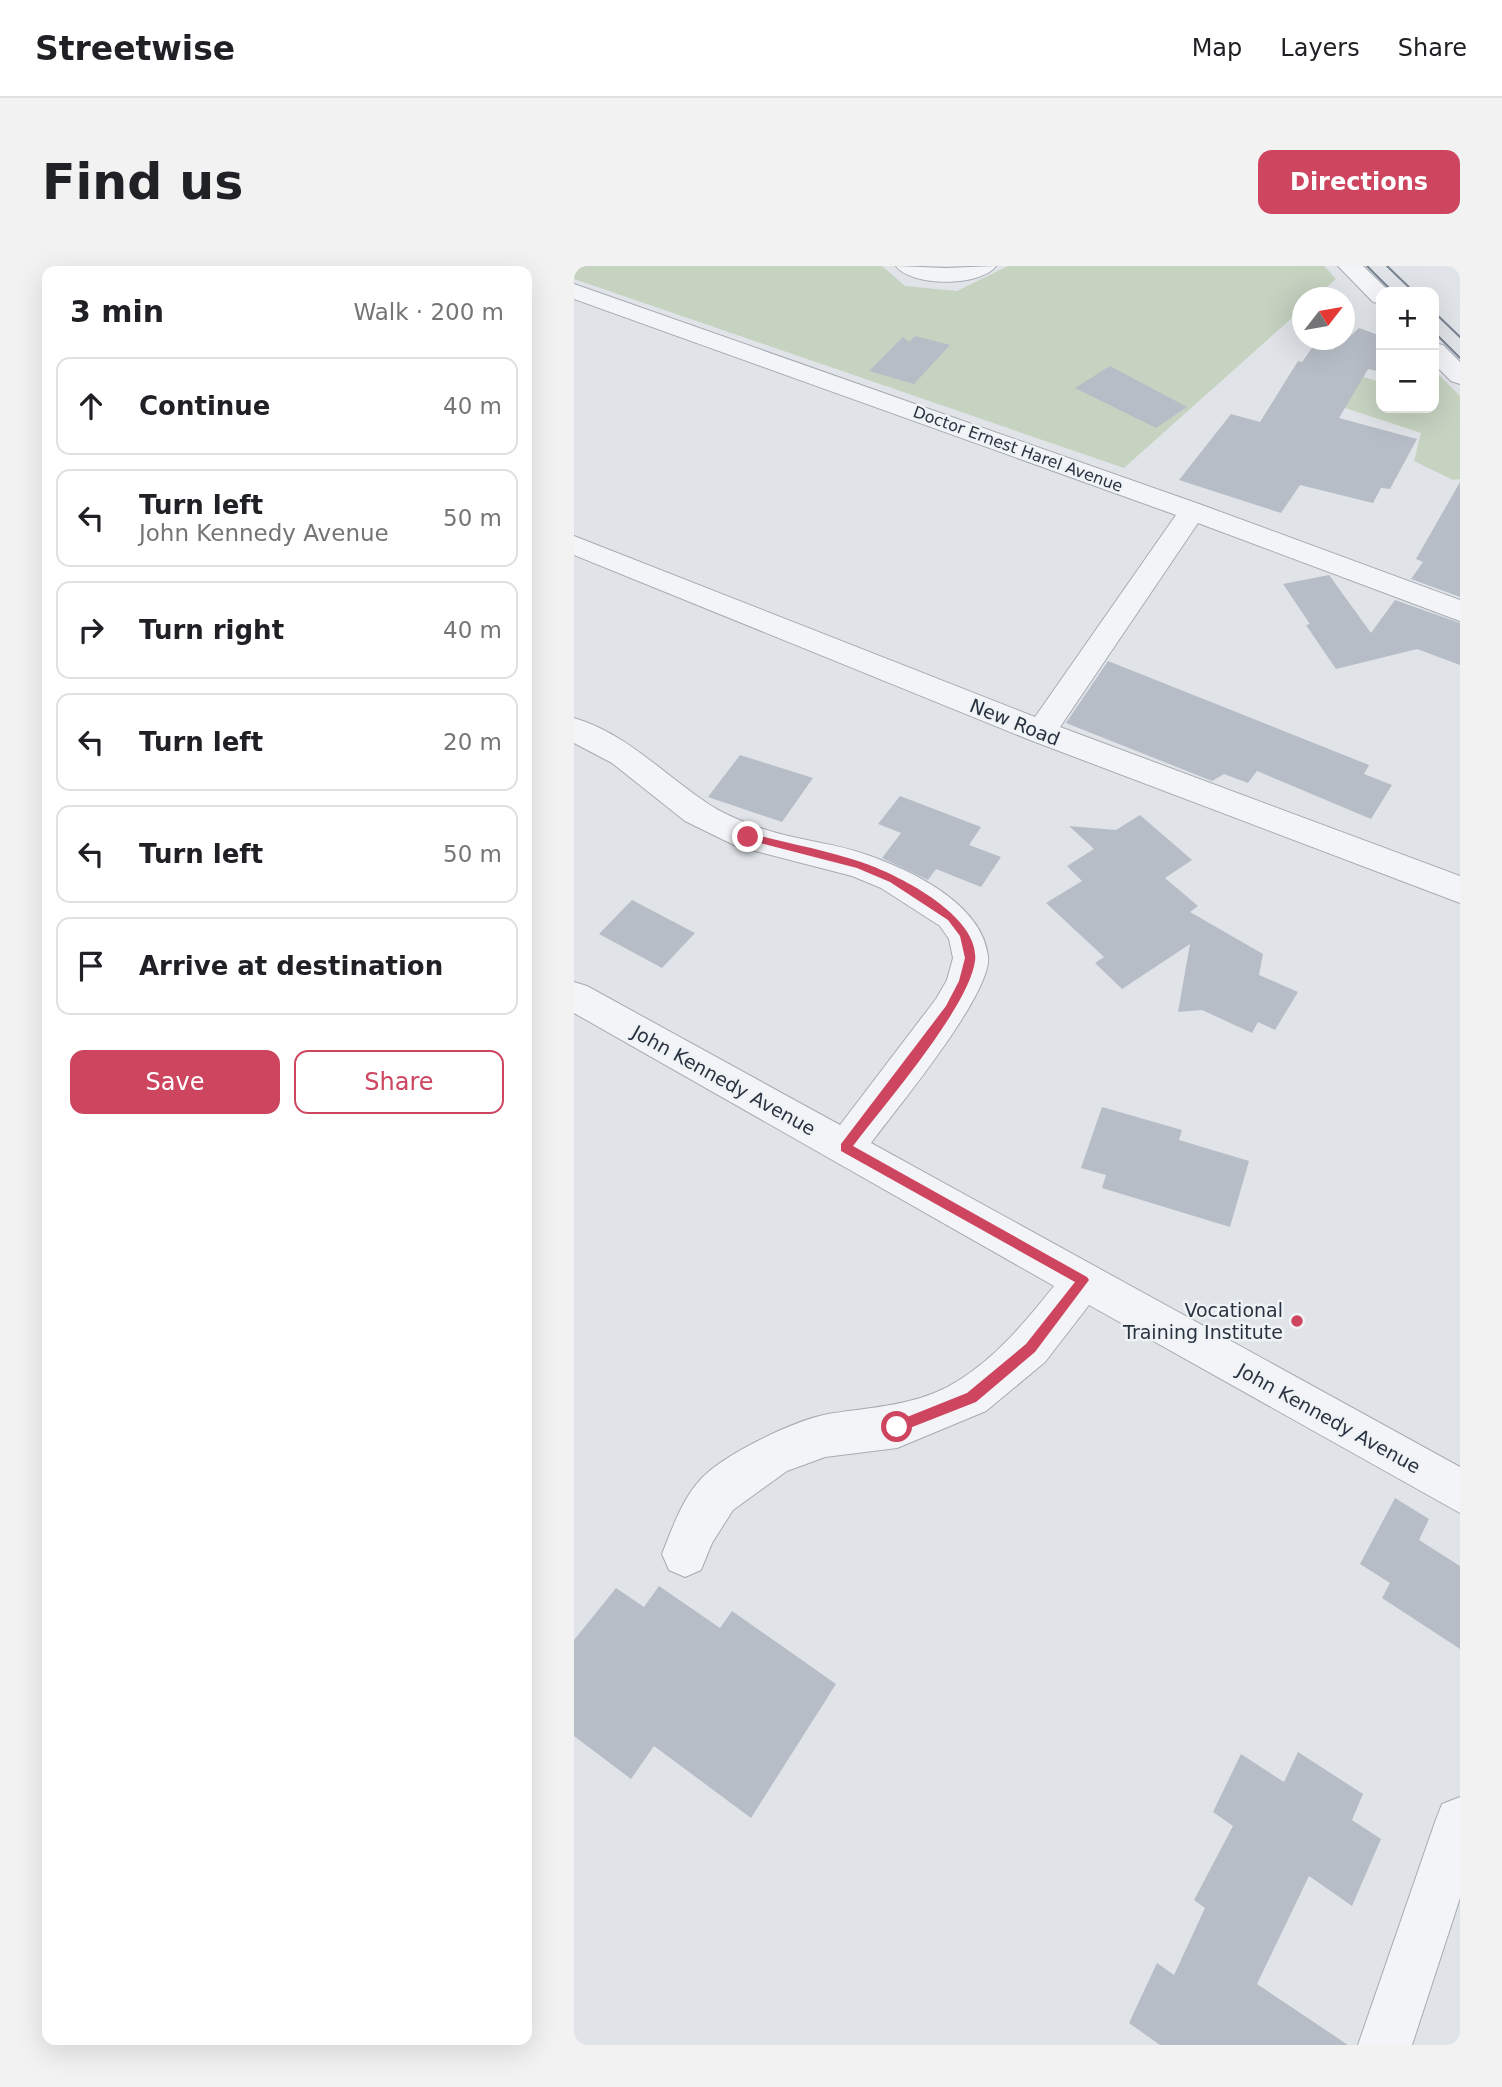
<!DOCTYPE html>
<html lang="en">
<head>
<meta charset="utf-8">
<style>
	body { margin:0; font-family:"DejaVu Sans",sans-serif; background:#f2f2f2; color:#202124 }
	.controls { position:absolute; right:21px; top:21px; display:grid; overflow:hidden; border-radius:14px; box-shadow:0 7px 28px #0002 }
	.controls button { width:63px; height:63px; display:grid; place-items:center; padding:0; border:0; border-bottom:2px solid #e0e0e0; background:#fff; color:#202124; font:35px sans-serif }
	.compass { position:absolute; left:718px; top:21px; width:63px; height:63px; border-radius:50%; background:#fff; box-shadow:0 7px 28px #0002; rotate:59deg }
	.stop { position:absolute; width:21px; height:21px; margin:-16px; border:5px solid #ce455f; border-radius:50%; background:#fff }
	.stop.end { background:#ce455f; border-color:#fff; box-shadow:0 2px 7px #0008 }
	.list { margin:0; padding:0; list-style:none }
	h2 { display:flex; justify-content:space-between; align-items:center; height:91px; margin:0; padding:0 28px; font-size:30px }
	h2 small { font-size:23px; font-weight:400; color:#757577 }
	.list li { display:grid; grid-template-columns:46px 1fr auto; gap:21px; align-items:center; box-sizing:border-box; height:98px; margin:0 14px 14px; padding:0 14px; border:2px solid #e0e0e0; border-radius:14px }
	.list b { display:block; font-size:26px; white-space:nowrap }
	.list p { margin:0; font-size:23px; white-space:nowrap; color:#757577 }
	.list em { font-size:23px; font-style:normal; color:#757577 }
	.actions { display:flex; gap:14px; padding:21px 28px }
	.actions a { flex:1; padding:16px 0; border:2px solid #ce455f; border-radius:14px; text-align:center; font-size:24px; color:#ce455f }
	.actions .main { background:#ce455f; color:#fff }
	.icon { flex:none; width:38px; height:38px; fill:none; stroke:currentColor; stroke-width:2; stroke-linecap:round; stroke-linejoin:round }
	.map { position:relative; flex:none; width:886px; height:1779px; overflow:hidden; border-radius:14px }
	header { display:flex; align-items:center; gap:42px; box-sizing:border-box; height:98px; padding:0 35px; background:#fff; border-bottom:2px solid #e0e0e0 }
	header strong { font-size:33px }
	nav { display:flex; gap:38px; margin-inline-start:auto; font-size:24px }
	.intro { display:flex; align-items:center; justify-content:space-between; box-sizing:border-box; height:168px; padding:0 42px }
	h1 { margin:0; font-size:49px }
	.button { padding:18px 32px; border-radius:14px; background:#ce455f; color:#fff; font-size:24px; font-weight:700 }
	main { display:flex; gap:42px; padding:0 42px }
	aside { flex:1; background:#fff; border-radius:14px; box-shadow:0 7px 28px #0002 }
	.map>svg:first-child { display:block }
	.green { fill:#c6d3c1 }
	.building { fill:#b7bdc6 }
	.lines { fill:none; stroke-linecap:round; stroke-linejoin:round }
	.minor-casing { stroke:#a5abb3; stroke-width:2 }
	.tertiary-casing { stroke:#a5abb3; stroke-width:2 }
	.minor { fill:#f3f4f7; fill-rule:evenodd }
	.tertiary { fill:#f3f4f7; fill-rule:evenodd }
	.tram { stroke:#798492; stroke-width:2 }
	.route { fill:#ce455f }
	.poi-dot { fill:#ce455f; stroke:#eff3f6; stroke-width:2.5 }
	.labels { text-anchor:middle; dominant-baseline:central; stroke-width:5; stroke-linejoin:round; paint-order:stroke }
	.far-street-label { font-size:16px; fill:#293240; stroke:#eff3f6 }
	.street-label { font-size:19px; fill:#293240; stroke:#eff3f6 }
	.poi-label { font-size:19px; fill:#293240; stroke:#eff3f6; text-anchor:end }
</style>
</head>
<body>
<header>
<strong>Streetwise</strong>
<nav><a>Map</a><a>Layers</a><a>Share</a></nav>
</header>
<div class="intro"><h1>Find us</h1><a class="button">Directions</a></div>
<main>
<aside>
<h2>3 min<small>Walk · 200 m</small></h2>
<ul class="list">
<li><svg class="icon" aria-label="ahead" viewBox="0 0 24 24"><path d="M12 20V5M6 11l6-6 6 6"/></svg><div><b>Continue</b></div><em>40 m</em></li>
<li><svg class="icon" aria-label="left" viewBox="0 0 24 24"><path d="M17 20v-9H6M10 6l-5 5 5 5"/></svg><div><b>Turn left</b><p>John Kennedy Avenue</p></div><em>50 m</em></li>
<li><svg class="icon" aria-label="right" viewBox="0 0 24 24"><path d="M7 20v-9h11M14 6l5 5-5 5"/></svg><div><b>Turn right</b></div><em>40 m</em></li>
<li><svg class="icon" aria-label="left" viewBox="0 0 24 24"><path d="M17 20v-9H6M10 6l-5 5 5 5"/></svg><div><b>Turn left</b></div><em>20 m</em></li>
<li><svg class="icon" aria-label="left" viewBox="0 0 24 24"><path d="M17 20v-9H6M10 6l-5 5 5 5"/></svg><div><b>Turn left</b></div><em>50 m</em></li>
<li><svg class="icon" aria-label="arrive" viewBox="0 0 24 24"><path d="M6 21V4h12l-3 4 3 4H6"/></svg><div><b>Arrive at destination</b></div></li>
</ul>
<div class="actions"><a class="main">Save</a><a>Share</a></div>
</aside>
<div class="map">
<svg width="886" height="1779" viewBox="0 0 886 1779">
	<rect width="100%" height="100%" fill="#e0e4e9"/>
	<g class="green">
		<path d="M0 0H308L331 20 383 25 434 0H750L762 13 742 31 729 32 728 43 550 202 0 13Z"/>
		<path d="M738 96 807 116V142H860V104L886 130V213L879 214 840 195 847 167 710 122Z"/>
	</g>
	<g class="building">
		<path d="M785 62 807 70V106L794 103 765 152 843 173 816 223 807 222 799 237 726 219 707 247 605 214 657 148 686 156 724 95 728 96 740 79 759 84 766 74H772Z"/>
		<path d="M341 70 376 79 340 118 295 105 329 71 335 76Z"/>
		<path d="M536 100 613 141 582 162 501 122Z"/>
		<path d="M886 216V331L837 313 849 296 842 293Z"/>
		<path d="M755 309 797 367 821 334 886 357V399L843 383 762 403 732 359 736 358 709 318Z"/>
		<path d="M534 395 795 499 790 508 818 519 797 553 683 505 674 517 650 508 638 515 492 457Z"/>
		<path d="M166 489 239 512 208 556 134 531Z"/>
		<path d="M326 530 407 561 395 579 427 591 407 621 362 603 354 614 308 592 327 567 304 558Z"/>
		<path d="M566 549 618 594 591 612 624 640 616 646 689 688 685 709 724 726 701 764 684 756 678 767 628 744 604 746 616 678 548 723 521 697 530 691 472 637 508 615 493 600 520 583 495 560 542 564Z"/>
		<path d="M58 634 121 667 88 702 25 668Z"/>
		<path d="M528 841 608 864 605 874 675 895 656 961 528 922 532 909 507 902Z"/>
		<path d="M821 1232 855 1253 845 1274 886 1300V1383L808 1332 816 1317 786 1298Z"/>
		<path d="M85 1320 146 1362 158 1345 262 1418 177 1552 80 1480 57 1513 0 1470V1374L42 1322 70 1341Z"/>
		<path d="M724 1486 789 1528 778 1554 807 1573 778 1640 735 1610 683 1718 774 1779H586L555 1757 583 1697 600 1709 631 1642 620 1634 659 1560 639 1546 667 1488 710 1516Z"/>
	</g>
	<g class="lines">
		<g class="minor-casing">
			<g id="minor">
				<path d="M322 0 372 2 422 0C407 21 337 21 322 0Z"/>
				<path d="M0 18 628 239 886 334V355L624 257 486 461 886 610V637L456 474 0 289V270L461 451 602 249 0 33Z"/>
				<path d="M0 452C52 467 89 508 133 537 147 547 165 554 181 560 219 575 261 576 299 591 342 607 408 639 414 690 419 727 322 843 297 877L886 1201V1247L515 1039 471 1096 412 1145 323 1182 251 1191 213 1205 159 1244 138 1277 127 1304 111 1311 95 1304 88 1288C98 1263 108 1233 127 1213 150 1188 221 1154 254 1148 298 1141 343 1140 382 1116 422 1092 452 1055 480 1020L0 747V716L13 720 266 859 362 733 373 714 379 692 375 673 366 660 307 622 278 610 162 580 111 555 38 497 0 477Z"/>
				<path d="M886 1531V1632L838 1779H784L861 1556 868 1538Z"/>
			</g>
		</g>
		<g class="tertiary-casing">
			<g id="tertiary">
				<path d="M764 0H789L816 26H807V38L799 36Z"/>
				<path d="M860 77 869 79 886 96V118L877 115 860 98Z"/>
			</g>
		</g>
		<use href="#minor" class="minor"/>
		<use href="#tertiary" class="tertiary"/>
		<g class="tram">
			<path d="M793 0 819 26"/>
			<path d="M813 0 840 26"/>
			<path d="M860 46 886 71"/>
			<path d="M860 66 886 92"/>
		</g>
	</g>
	<path class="route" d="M174 567C212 577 251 584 287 596 323 608 407 650 401 695 395 741 310 839 279 880L513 1011 515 1014 461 1086 402 1136 323 1167 318 1166V1157L393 1127 452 1078 501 1016 267 885V878L372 740 385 715 391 692 386 670 374 654 316 616 283 602 171 573 169 571Z"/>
	<circle class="poi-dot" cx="723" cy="1055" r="7"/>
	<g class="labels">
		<g class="far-street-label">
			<text transform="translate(444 183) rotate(20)">Doctor Ernest Harel Avenue</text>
		</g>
		<g class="street-label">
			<text transform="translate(441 456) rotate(22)">New Road</text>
			<text transform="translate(150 814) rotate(29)">John Kennedy Avenue</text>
			<text transform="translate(755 1152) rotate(29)">John Kennedy Avenue</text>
		</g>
		<g class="poi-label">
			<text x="709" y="1044">Vocational<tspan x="709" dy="22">Training Institute</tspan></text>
		</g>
	</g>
</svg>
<div class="controls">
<button>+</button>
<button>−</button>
</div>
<svg class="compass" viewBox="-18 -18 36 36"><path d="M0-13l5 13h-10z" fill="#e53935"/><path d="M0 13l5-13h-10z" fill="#757577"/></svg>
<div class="stop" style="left:323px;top:1161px"></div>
<div class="stop end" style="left:174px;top:571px"></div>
</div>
</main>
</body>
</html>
